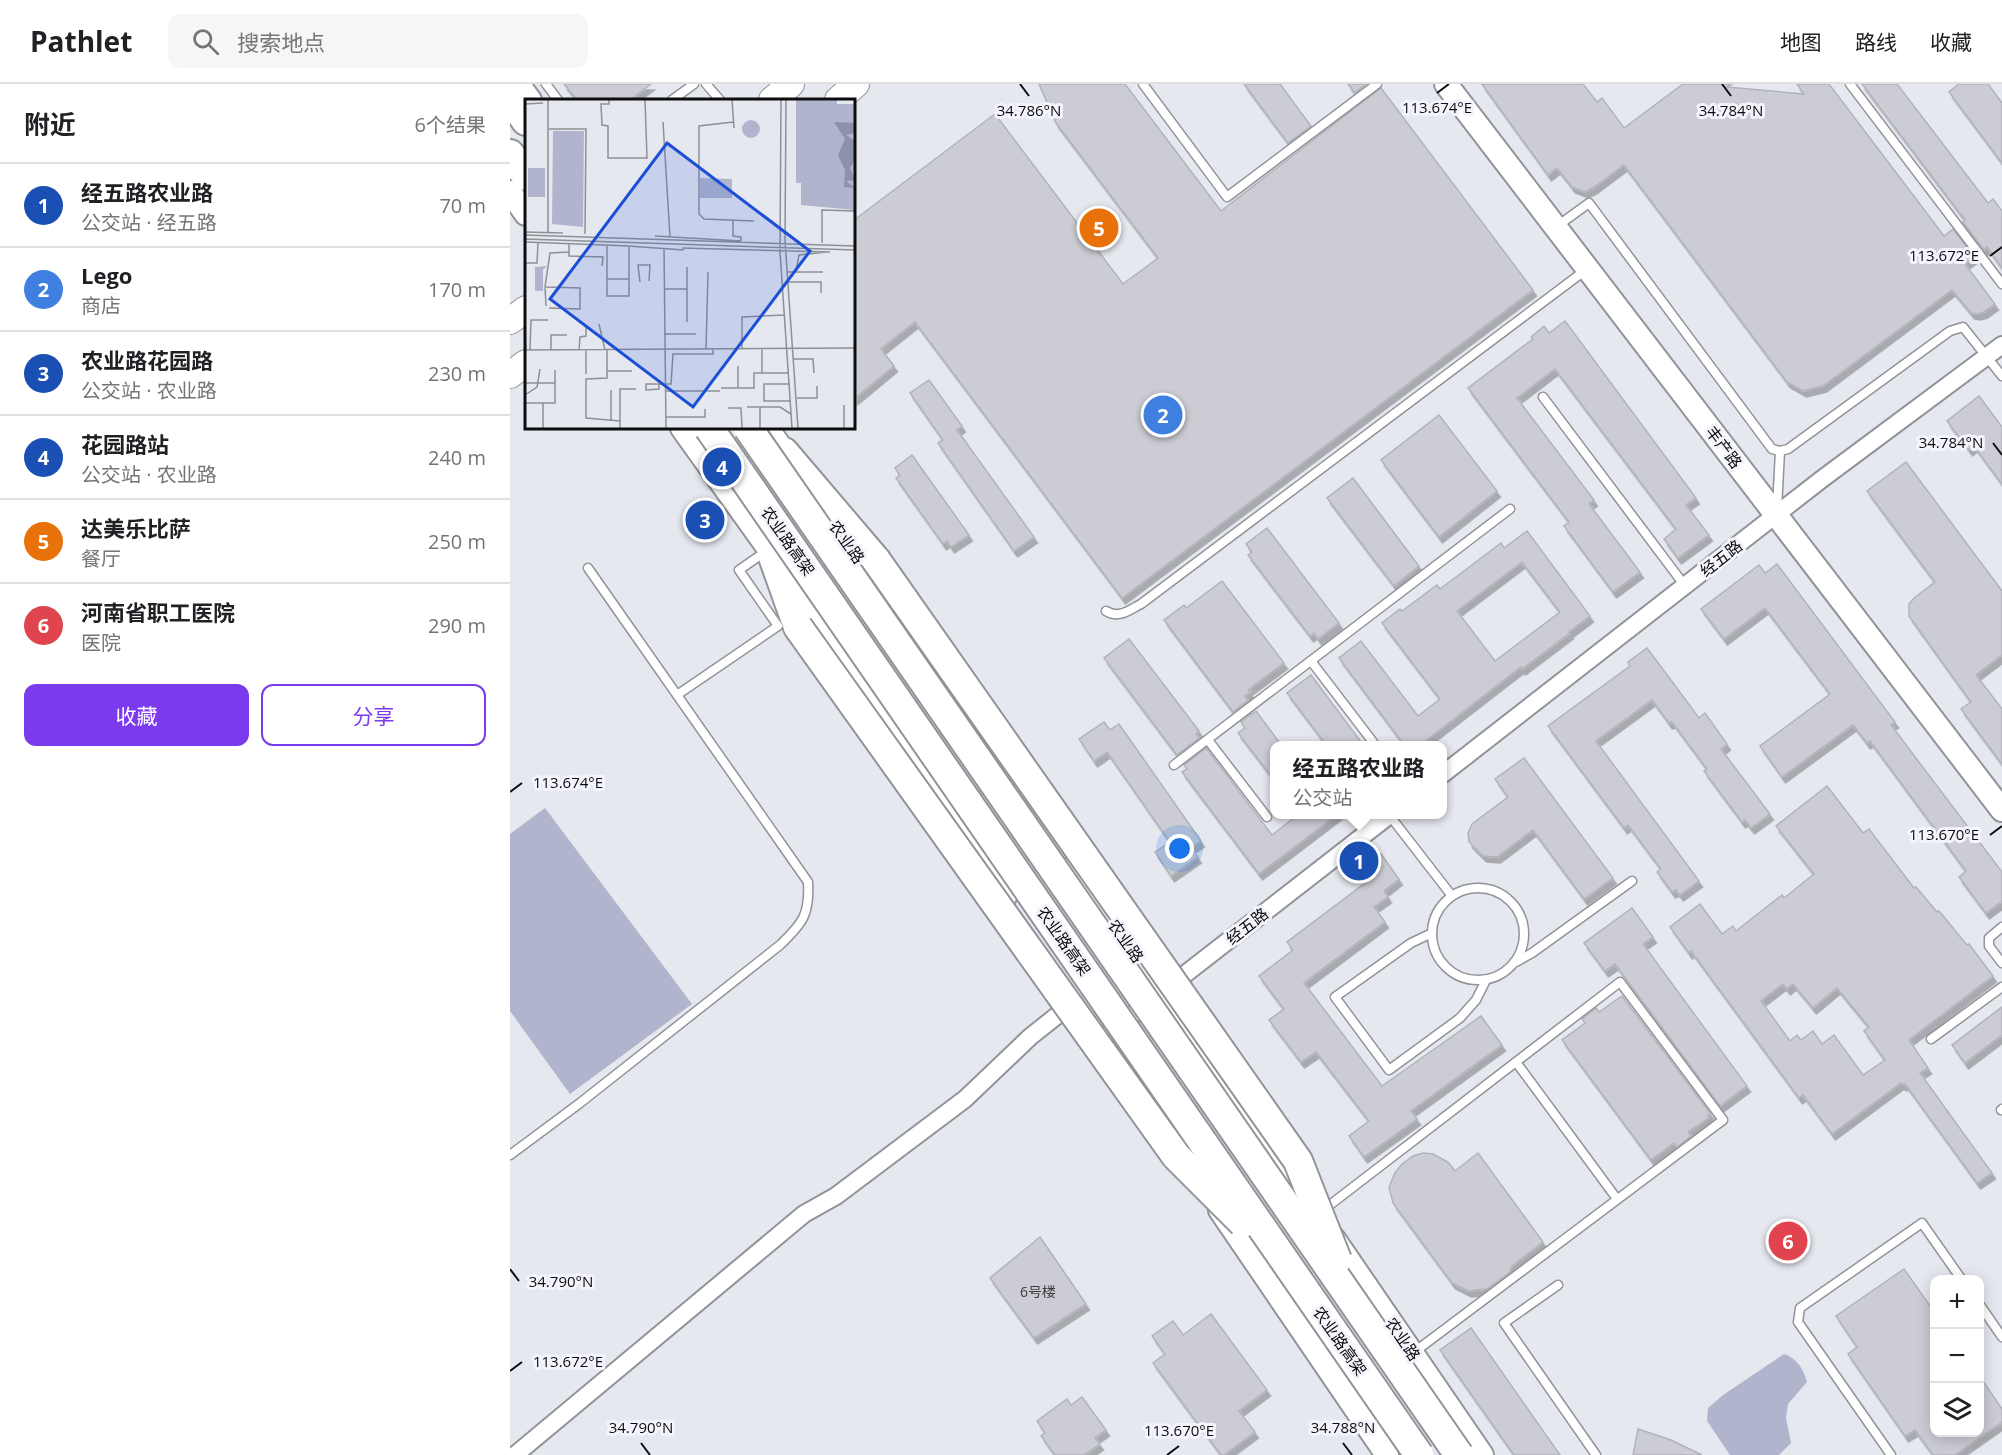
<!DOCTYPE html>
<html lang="zh">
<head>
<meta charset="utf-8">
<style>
	body { margin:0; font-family:"Open Sans","Noto Sans SC",sans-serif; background:#f6f6f6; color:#202124 }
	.controls { position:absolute; right:18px; bottom:18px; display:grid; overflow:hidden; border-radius:12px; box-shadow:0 3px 15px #0003 }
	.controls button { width:54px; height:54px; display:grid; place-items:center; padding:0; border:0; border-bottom:2px solid #e0e0e0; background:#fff; color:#202124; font:30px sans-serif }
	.you { position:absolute; left:670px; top:765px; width:21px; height:21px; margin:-15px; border:4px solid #fff; border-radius:50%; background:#1a73e8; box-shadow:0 0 0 9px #1a73e833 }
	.badge { display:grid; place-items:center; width:39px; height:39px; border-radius:50%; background:#7c3aed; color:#fff; font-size:20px; font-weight:700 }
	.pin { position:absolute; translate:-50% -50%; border:3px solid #fff; box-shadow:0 2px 6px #0006 }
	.popup { position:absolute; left:760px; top:657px; width:177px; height:78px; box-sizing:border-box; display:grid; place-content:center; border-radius:12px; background:#fff; filter:drop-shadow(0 2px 4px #0005); font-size:20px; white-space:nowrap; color:#757577 }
	.popup b { font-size:22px; color:#202124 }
	.popup::after { content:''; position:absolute; left:50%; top:100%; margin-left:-12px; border:12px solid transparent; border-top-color:#fff }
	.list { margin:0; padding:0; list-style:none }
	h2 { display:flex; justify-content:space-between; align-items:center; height:78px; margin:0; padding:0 24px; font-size:26px }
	h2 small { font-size:20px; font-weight:400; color:#757577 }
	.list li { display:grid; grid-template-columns:39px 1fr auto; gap:18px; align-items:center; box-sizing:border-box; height:84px; padding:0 24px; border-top:2px solid #e0e0e0 }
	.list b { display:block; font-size:22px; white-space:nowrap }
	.list p { margin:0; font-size:20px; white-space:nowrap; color:#757577 }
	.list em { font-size:20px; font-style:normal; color:#757577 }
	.actions { display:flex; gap:12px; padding:18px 24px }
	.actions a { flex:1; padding:14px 0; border:2px solid #7c3aed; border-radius:12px; text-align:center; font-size:21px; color:#7c3aed }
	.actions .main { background:#7c3aed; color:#fff }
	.icon { flex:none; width:33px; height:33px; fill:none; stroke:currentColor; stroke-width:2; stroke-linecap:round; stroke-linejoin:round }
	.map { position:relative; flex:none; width:1492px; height:1371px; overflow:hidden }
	header { display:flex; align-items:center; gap:36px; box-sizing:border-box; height:84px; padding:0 30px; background:#fff; border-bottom:2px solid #e0e0e0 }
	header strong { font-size:28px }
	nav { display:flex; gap:33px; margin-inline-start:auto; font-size:21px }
	.search { width:420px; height:54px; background:#f6f6f6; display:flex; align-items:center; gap:15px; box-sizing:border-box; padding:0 21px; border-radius:12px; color:#757577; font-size:22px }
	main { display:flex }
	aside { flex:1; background:#fff }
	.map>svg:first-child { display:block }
	.green { fill:#b0b5cd }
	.building { fill:#cccdd4; stroke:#b2b3ba; stroke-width:1.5; fill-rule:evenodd; filter:url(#shadow) }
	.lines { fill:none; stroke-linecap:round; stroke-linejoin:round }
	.lane-casing { stroke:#919399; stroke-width:11 }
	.street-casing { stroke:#919399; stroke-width:20 }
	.secondary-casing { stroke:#919399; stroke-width:26 }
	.primary-casing { stroke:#919399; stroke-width:28 }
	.highway-casing { stroke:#919399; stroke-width:32 }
	.lane { stroke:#fff; stroke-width:8 }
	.street { stroke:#fff; stroke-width:16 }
	.secondary { stroke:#fff; stroke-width:22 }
	.primary { stroke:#fff; stroke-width:26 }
	.highway { stroke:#fff; stroke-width:28 }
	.highway-bridge-casing { stroke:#919399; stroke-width:32; stroke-linecap:butt }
	.highway-bridge { stroke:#fff; stroke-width:28 }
	.ticks { fill:none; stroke:#0d0d0f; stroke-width:2 }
	.labels { text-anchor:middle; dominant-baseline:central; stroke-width:6; stroke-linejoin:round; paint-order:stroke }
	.number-label { font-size:14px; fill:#3d3d40 }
	.street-label { font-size:16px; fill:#0d0d0f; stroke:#f4f5fc }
	.inset-road { fill:none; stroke:#8f9095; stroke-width:1.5 }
	.view { fill:#1d4ed8; fill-opacity:0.15; stroke:#1d4ed8; stroke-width:3 }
	.inset-edge { fill:none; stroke:#0d0d0f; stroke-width:3 }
	.ticks-label { font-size:15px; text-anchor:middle; fill:#0d0d0f; stroke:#f4f5fc; stroke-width:6; stroke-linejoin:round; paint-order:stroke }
</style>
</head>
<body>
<header>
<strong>Pathlet</strong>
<div class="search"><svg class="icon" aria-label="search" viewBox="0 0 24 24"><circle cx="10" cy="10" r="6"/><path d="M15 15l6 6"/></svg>搜索地点</div>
<nav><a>地图</a><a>路线</a><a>收藏</a></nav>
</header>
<main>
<aside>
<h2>附近<small>6个结果</small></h2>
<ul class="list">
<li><span class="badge" style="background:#1a4fb4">1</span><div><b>经五路农业路</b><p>公交站 · 经五路</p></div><em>70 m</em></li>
<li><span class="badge" style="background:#3f7fe0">2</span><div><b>Lego</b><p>商店</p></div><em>170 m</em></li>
<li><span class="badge" style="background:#1a4fb4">3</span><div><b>农业路花园路</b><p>公交站 · 农业路</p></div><em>230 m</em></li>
<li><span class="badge" style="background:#1a4fb4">4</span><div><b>花园路站</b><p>公交站 · 农业路</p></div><em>240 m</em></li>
<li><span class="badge" style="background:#e8710a">5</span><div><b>达美乐比萨</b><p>餐厅</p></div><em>250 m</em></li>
<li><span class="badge" style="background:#e0444e">6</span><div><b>河南省职工医院</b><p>医院</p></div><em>290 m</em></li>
</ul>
<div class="actions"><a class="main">收藏</a><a>分享</a></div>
</aside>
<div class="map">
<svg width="1492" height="1371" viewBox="0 0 1492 1371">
	<defs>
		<filter id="shadow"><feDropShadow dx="3.5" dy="6" stdDeviation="0" flood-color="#0004"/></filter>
	</defs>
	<rect width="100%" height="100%" fill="#e6e8ef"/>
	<g class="green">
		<path d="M35 724 182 920 60 1010 0 927V750Z"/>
		<path d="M1274 1270C1287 1274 1294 1286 1297 1298L1278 1320 1276 1334 1281 1359 1269 1371H1220L1197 1337 1198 1324 1213 1311Z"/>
	</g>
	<g class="building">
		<path d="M54 0H141L120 16H67Z"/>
		<path d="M529 0H615L711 127 871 4 1023 206 612 514 405 238 371 265 384 282 344 315V136L485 30 613 200 648 174 546 39Z"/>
		<path d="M734 0H770L801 42 778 59Z"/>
		<path d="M838 0H856L845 9Z"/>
		<path d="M972 0H1073L1087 18 1092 14 1114 44 1173 0H1222L1217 3 1294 10 1287 0H1319L1434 152 1443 145 1464 173 1455 180 1485 220 1474 228 1467 230 1461 229 1442 206 1313 302 1293 307 1277 298 1114 81 1083 104 1075 108 1062 103 1047 84 1038 91Z"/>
		<path d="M1352 0H1387L1478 119 1483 115 1492 127V184L1477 163 1474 166 1453 138 1455 136Z"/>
		<path d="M1449 0H1478L1492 19V79L1439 8Z"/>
		<path d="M1055 237 1186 414 1176 421 1199 451 1168 474 1154 455 1166 445 1045 285 1007 314 1084 416 1079 420 1130 488 1103 508 1054 442 1059 438 958 304 1023 255 1021 253 1034 242 1039 249Z"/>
		<path d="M419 296 452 342 447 346 524 453 504 467 428 359 433 356 400 309Z"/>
		<path d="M1469 312 1492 343V400L1464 362 1459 366 1437 337Z"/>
		<path d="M929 331 987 407 929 453 871 376Z"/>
		<path d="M402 371 459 451 441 463 437 457 433 460 386 394 390 392 385 384Z"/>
		<path d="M1396 378 1492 507V571L1466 591 1492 625V680L1451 625 1461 618 1399 532V520L1404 514 1425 498 1357 407Z"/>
		<path d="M843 394 909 482 884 502 817 414Z"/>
		<path d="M757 444 829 539 808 555 804 549 800 552 738 471 742 468 736 460Z"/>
		<path d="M1017 447 1080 532 1059 548 1060 549 1012 585 1011 583 909 662H895L829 574 851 557 908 632 930 615 872 539 890 525 892 527 927 501 930 505 991 459 994 464ZM1012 478 1050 528 985 577 947 527Z"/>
		<path d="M1267 480 1385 638 1381 641 1492 788V817L1476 829 1449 793 1456 787 1360 657 1357 659 1343 641 1272 693 1250 662 1320 610 1255 524 1214 555 1191 525 1249 481 1255 489Z"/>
		<path d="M712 497 774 579 738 606 741 608 735 612 738 616 723 628 654 536 674 521 676 524Z"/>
		<path d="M619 555 689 647 686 650 689 654 667 671 594 574Z"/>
		<path d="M1137 564 1189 634 1195 629 1217 660 1211 665 1260 730 1241 744 1235 736 1232 738 1194 687 1197 685 1162 638 1159 639 1142 616 1086 657 1189 797 1170 811 1166 806 1162 808 1147 788 1151 785 1118 741 1114 744 1038 642 1120 582 1118 578Z"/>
		<path d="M801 591 854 662H817L777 609Z"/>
		<path d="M746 627 772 662H765V697L728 649 735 644 731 638Z"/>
		<path d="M594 638 600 646 609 640 691 757 681 764 688 773 661 792 645 768 660 758 597 668 584 677 569 655Z"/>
		<path d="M696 664 762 751 789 730H828L749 790 672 688 677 685 674 681Z"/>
		<path d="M1014 674 1103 794 1074 815 1023 746 987 773 973 772 959 758 958 749 962 740 998 713 985 695Z"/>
		<path d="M1317 702 1353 749 1359 745 1404 804 1406 803 1427 828 1429 827 1457 861 1459 860 1483 892 1399 956 1418 984 1410 989 1482 1089 1467 1099 1395 1000 1393 1001 1391 999 1322 1050 1293 1011 1289 1014 1181 867 1179 869 1160 843 1190 820 1212 850 1223 842 1226 847 1272 811 1274 814 1304 790 1266 742ZM1273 900 1277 905 1283 900 1303 924 1327 904 1359 943 1354 947 1375 976 1353 991 1324 951 1312 960 1303 947 1291 956 1287 951 1280 957 1251 917Z"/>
		<path d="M871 770 889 795 874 807 878 813 864 823 875 838 794 899 872 1002 971 932 992 961 901 1027 907 1035 854 1073 839 1052 859 1037 806 968 791 978 759 936 774 925 749 892 783 866 777 858 863 793 855 782Z"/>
		<path d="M1122 824 1143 853 1133 860 1237 1002 1210 1022 1105 880 1095 887 1074 859Z"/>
		<path d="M1112 912 1200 1029 1198 1031 1200 1033 1178 1048 1181 1052 1167 1063 1164 1059 1141 1076 1052 956 1075 939 1072 935 1086 924 1089 928Z"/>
		<path d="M1492 923V951L1455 979 1442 961Z"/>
		<path d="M913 1069 923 1070 938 1078 945 1087 968 1069 1033 1158 1002 1182 999 1189 977 1205 958 1207 942 1199 883 1119 879 1103 885 1089 892 1080 903 1072Z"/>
		<path d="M530 1153 576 1220 524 1254 480 1194Z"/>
		<path d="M1394 1185 1425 1229V1348H1470V1293L1492 1325V1338L1445 1371H1423L1405 1346 1395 1352 1338 1270 1347 1263 1326 1232Z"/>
		<path d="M701 1230 757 1306 729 1327 745 1348 714 1371H711L643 1279 655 1270 642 1252 663 1237 673 1251Z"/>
		<path d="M961 1244 1050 1371H1004L930 1266Z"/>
		<path d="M572 1313 596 1346 585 1354 590 1360 574 1371H545L531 1352 535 1349 527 1337 557 1315 561 1321Z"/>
		<path d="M1128 1345 1161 1356 1192 1371H1123Z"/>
	</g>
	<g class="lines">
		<g class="lane-casing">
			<g id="lane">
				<path d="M36 0 48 16"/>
				<path d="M196 0 210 16"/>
				<path d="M633 0 717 113 867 0"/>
				<path d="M1340 0 1492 200"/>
				<path d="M162 16 184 0"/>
				<path d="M1046 143 1079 119 1262 365 1270 367 1278 365 1440 247 1453 243 1492 292"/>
				<path d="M1033 313 1175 502"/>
				<path d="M1267 425 1270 367"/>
				<path d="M596 527C609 535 619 526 631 520L1077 185"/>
				<path d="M801 577 866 662"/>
				<path d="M167 611 268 542 229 486 258 466"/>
				<path d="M698 656 757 733"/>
				<path d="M664 681 1000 425"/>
				<path d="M880 732 942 812"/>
				<circle cx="968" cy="850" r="46"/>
				<path d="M1492 843 1479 854V862L1492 879"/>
				<path d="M922 849 901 859 825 913 879 986 950 934 966 916 976 896"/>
				<path d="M1006 878 1022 869 1122 797"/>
				<path d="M1421 955 1492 903"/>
				<path d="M1006 978 1107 1115"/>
				<path d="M1491 1026 1492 1025"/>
				<path d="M0 1071 70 1019 270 861C293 839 300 830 298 798L78 484"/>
				<path d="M812 1127 1110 898 1213 1036 903 1269"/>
				<path d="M1048 1201 994 1239 1086 1371"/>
				<path d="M1470 1221 1492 1253"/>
				<path d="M1381 1371 1288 1238 1290 1224 1412 1139 1452 1196"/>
			</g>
		</g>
		<g class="street-casing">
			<g id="street">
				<path d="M933 690 1312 395 1492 261"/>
				<path d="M593 954 881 730"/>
				<path d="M5 1371 294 1130 326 1112 455 1015 520 953 559 922"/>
			</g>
		</g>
		<g class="secondary-casing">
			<g id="secondary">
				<path d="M8 0 20 16"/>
				<path d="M936 0 1492 726"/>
				<path d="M0 108 16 130"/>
				<path d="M172 344 304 528 496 811"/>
				<path d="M257 344 283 380"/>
				<path d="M564 783 795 1113"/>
				<path d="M710 1126 877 1371"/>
				<path d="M824 1155 972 1371"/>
			</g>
		</g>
		<g class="primary-casing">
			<g id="primary">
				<path d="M262 16 281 0"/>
				<path d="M328 16 346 0"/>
				<path d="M0 237 16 225"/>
				<path d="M0 291 16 279"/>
			</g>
		</g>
		<g class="highway-casing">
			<g id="highway">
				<path d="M0 15 16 37"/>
				<path d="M0 70 16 92"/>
				<path d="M274 368 366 476"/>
				<path d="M262 470 288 543"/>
			</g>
		</g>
		<use href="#lane" class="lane"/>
		<use href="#street" class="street"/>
		<use href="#secondary" class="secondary"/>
		<use href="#primary" class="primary"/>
		<use href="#highway" class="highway"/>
		<g class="highway-bridge-casing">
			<g id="highway-bridge">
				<path d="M199 344 909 1371"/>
				<path d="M238 344 949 1371"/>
				<path d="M366 476 788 1077 827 1176"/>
				<path d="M288 543 666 1072 733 1139"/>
			</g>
		</g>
		<use href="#highway-bridge" class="highway-bridge"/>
	</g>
	<path class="ticks" d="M510 0 519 12M1212 0 1221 12M927 9 939 0M1480 172 1492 163M1483 359 1492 371M0 708 12 699M1480 751 1492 742M0 1185 9 1197M0 1287 12 1278M131 1359 140 1371M833 1359 842 1371M657 1371 669 1362"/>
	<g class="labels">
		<g class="number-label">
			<text x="528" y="1207">6号楼</text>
		</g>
		<g class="street-label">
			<text transform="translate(1214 363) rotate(53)">丰产路</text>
			<text transform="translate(278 457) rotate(55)">农业路高架</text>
			<text transform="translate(337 458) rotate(55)">农业路</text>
			<text transform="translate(1211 474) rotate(-38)">经五路</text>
			<text transform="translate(737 842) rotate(-38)">经五路</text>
			<text transform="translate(554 857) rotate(55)">农业路高架</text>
			<text transform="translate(616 857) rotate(55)">农业路</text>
			<text transform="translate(893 1255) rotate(56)">农业路</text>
			<text transform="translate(830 1257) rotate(55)">农业路高架</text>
		</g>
	</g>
	<g transform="translate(15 15)">
		<rect width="330" height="330" fill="#e6e8ef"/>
		<path d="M271 1H312V5H330V111L276 106V84H271ZM217 30a9 9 0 1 1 18 0a9 9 0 1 1-18 0ZM28 32H59L58 128 27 125ZM3 69H20V98H3ZM175 79 207 80V99H175ZM22 167 18 171V192H10V168Z" fill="#b0b5cd"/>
		<path d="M309 23 330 24V34L321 36 330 42V61L325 69 330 81 321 82 330 89 319 88 320 71 313 56 320 40Z" fill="#8c91ad"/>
		<path class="inset-road" d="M84 1V5H76L77 26 83 27V59H122L120 1M207 1 209 29M256 1 255 153 267 329M261 1 260 142 273 329M0 5 18 4M138 23 145 138M208 23 174 27V115L179 120 229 122M24 30H61L60 135M0 56V94M208 121V137L216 138V142M0 133 38 134M23 134V1M0 136 330 147M130 137 216 142M0 140 330 151M1 143 104 147M297 144V111L330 112M44 145V157L78 158 77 167M82 146V197H104V147M103 147 159 151M139 149 141 329M157 149 305 153M0 164H12L13 144M162 168V223M271 172 274 156 302 153M262 173H298M82 180H104M115 183 113 166H125L124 182M263 183H296V194M20 188 21 207M140 190H162M24 209 55 210V189L20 188 25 154 44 153M74 225 80 251M0 231 1 251M140 235H171M237 249V274H263M181 250 183 173M217 250V218L259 216M0 251 330 249M5 251 6 221H23M26 251V236H42M54 251 55 238 61 237V227M82 251V279L61 280V319L95 322M269 260H288L289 274M213 267V289M82 272H107M61 275V251M0 284H30M134 285V290L121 291V285H146L148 255H188V250M265 285H239V302H266M196 289H229V274H237M86 291V322M141 292H195M0 296 12 288 15 270M272 299H292V287M0 304H30V271M319 306V329M222 308H255L266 315M203 309H216L217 329M141 318H180V310M18 329V304M95 329V290H111M235 329V308"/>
		<path class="view" d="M142 44 285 152 168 308 25 200Z"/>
		<rect width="330" height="330" class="inset-edge"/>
	</g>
	<g class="ticks-label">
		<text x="927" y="29">113.674°E</text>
		<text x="519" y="32">34.786°N</text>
		<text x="1221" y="32">34.784°N</text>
		<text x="1434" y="177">113.672°E</text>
		<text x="1441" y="364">34.784°N</text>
		<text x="58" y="704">113.674°E</text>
		<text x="1434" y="756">113.670°E</text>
		<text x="51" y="1203">34.790°N</text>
		<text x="58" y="1283">113.672°E</text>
		<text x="131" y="1349">34.790°N</text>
		<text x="833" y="1349">34.788°N</text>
		<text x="669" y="1352">113.670°E</text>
	</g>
</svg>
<div class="controls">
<button>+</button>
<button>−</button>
<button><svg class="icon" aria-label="layers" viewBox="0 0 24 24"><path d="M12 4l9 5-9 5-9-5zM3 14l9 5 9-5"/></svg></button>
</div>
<div class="you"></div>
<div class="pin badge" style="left:849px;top:777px;background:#1a4fb4">1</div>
<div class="popup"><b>经五路农业路</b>公交站</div>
<div class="pin badge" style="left:653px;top:331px;background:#3f7fe0">2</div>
<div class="pin badge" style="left:195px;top:436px;background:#1a4fb4">3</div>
<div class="pin badge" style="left:212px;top:383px;background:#1a4fb4">4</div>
<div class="pin badge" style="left:589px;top:144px;background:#e8710a">5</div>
<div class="pin badge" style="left:1278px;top:1157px;background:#e0444e">6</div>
</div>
</main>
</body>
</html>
